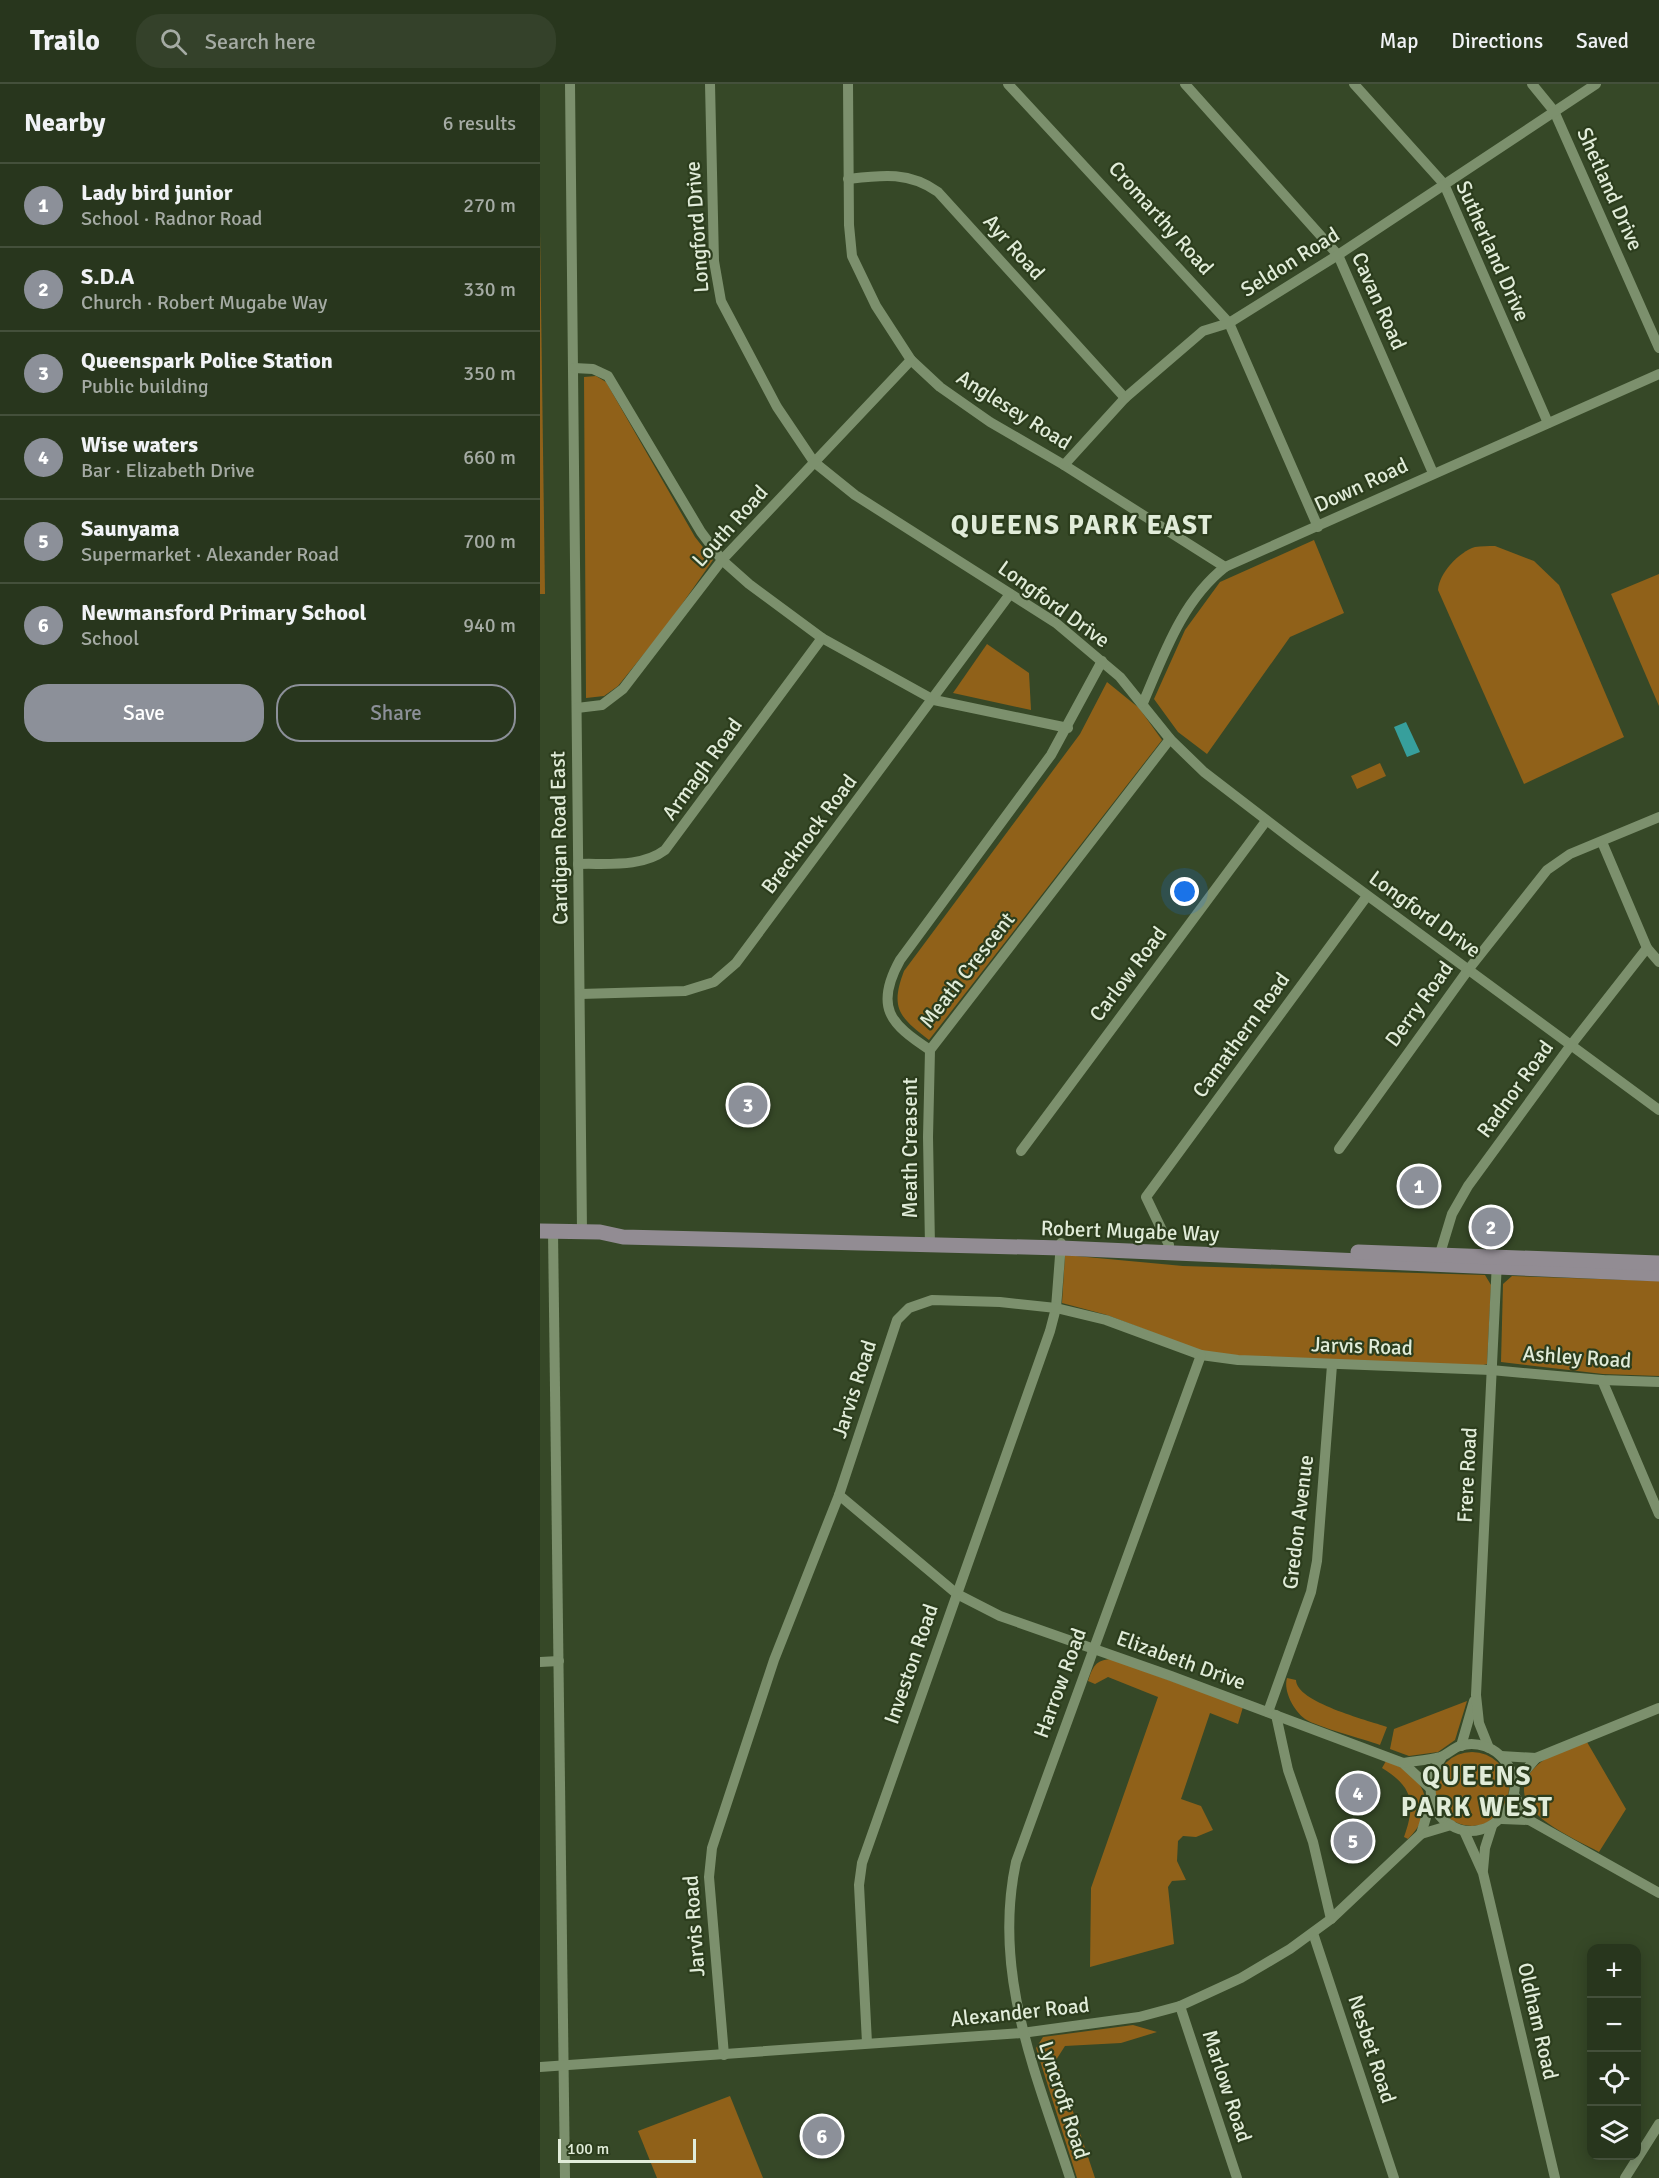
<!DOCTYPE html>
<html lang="en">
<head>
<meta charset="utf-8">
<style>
	body { margin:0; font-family:Signika,sans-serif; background:#34412a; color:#f1f3f6 }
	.controls { position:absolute; right:18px; bottom:18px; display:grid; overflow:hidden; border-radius:12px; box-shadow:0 3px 15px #0003 }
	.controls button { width:54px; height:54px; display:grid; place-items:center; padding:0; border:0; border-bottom:2px solid #44503b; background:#28361d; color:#f1f3f6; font:30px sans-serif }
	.scale { position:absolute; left:18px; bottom:15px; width:138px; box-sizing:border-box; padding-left:6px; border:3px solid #e1ecd9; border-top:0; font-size:16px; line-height:21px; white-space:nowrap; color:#e1ecd9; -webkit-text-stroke:4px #2c3d1d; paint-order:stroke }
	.you { position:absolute; left:645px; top:808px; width:21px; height:21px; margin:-15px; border:4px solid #fff; border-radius:50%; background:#1a73e8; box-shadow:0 0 0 9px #1a73e833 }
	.badge { display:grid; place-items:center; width:39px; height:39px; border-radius:50%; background:#8c9099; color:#fff; font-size:20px; font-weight:700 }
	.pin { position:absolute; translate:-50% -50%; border:3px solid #fff; box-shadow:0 2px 6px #0006 }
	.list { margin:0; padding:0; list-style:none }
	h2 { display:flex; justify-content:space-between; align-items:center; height:78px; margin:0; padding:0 24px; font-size:26px }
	h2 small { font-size:20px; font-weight:400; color:#a5aba4 }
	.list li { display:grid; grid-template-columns:39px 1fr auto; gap:18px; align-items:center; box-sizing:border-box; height:84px; padding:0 24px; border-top:2px solid #44503b }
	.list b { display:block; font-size:22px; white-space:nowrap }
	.list p { margin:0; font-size:20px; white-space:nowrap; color:#a5aba4 }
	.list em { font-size:20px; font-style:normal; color:#a5aba4 }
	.actions { display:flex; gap:12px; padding:18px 24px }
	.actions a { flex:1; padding:14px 0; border:2px solid #8c9099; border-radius:24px; text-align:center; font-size:21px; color:#8c9099 }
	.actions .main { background:#8c9099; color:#fff }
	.icon { flex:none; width:33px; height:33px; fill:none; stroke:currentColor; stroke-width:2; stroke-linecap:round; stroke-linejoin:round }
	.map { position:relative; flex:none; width:1119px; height:2094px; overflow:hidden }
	header { display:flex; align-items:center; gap:36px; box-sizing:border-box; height:84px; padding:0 30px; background:#28361d; border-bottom:2px solid #44503b }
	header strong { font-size:28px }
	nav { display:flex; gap:33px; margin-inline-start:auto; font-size:21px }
	.search { width:420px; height:54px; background:#34412a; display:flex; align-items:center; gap:15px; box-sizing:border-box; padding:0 21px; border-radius:24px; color:#a5aba4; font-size:22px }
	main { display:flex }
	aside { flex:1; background:#28361d }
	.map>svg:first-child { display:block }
	.green { fill:#906119 }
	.water { fill:#379f9c }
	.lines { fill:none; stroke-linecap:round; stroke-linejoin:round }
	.street { stroke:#7c906d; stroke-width:10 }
	.secondary { stroke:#928c93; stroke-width:15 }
	.labels { text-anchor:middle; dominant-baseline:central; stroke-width:4.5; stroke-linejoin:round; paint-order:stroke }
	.street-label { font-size:21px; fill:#e1ecd9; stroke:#2c3d1d }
	.district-label { font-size:27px; font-weight:bold; letter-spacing:1.5px; fill:#e1ecd9; stroke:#2c3d1d }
</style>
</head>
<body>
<header>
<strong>Trailo</strong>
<div class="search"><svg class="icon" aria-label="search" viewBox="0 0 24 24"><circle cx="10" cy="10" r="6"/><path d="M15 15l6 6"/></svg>Search here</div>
<nav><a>Map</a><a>Directions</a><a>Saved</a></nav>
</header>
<main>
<aside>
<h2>Nearby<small>6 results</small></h2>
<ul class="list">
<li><span class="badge">1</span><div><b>Lady bird junior</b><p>School · Radnor Road</p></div><em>270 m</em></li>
<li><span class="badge">2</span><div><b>S.D.A</b><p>Church · Robert Mugabe Way</p></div><em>330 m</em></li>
<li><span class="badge">3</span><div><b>Queenspark Police Station</b><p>Public building</p></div><em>350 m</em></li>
<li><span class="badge">4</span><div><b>Wise waters</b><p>Bar · Elizabeth Drive</p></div><em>660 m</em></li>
<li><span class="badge">5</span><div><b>Saunyama</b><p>Supermarket · Alexander Road</p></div><em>700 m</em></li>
<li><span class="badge">6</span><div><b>Newmansford Primary School</b><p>School</p></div><em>940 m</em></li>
</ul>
<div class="actions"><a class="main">Save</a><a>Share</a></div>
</aside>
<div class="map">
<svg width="1119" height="2094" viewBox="0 0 1119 2094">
	<rect width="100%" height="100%" fill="#364827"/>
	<g class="green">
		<path d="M0 147 5 510H0Z"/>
		<path d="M56 292 66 298 155 453 173 476 128 540 78 602 64 612 46 614 44 293Z"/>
		<path d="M774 456 804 529 750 553 667 670 638 648 614 615 645 546 680 498Z"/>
		<path d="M955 462 994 477 1019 501 1084 653 984 700 898 506C899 489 919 468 935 463 941 462 949 462 955 462Z"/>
		<path d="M1119 490V622L1071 510Z"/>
		<path d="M447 560 489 589 491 626 413 609Z"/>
		<path d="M567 598 599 624 622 656 389 956C359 933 350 924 364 887L540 650Z"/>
		<path d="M840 679 846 692 817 705 811 692Z"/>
		<path d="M525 1171 643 1182 945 1191 951 1201 947 1280 940 1282 699 1272 661 1267 567 1231 522 1219Z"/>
		<path d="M972 1192 1119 1197V1292L1063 1290 961 1278 963 1200Z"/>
		<path d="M571 1575 703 1623 698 1640 670 1629 641 1715 661 1722 673 1746 656 1753 643 1752 638 1757 637 1777 646 1796 632 1797 628 1803 634 1860 550 1883 551 1804 618 1613 568 1593 555 1600 548 1597C553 1583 555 1576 571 1575Z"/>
		<path d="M747 1594 756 1596C756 1618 827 1636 847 1643L840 1661C824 1655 777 1643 765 1635 754 1627 743 1607 747 1594Z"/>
		<path d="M927 1617 915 1656 898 1668 869 1672 850 1665 854 1645Z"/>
		<path d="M1047 1658 1086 1725 1059 1768C1030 1752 949 1720 1001 1678 1013 1669 1033 1664 1047 1658Z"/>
		<circle cx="932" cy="1705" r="37"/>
		<path d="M846 1677C885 1690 900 1723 868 1755L864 1753C876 1719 873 1703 842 1684Z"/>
		<path d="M593 1941 617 1948 581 1959 525 1962 516 1976 555 2094H537L496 1964 503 1953Z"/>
		<path d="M190 2012 223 2094H117L98 2047Z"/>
	</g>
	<path class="water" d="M866 638 880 668 867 673 854 643Z"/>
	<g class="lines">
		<g class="street">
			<path d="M30 0 42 1147"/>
			<path d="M170 0 174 177 181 217 237 323 274 378 315 411 516 539 580 593 630 655 664 688 759 761 1119 1026"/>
			<path d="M308 0 309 141 312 172 336 222 371 276 400 303 450 338 524 381 685 483"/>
			<path d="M468 0 689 239 778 443"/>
			<path d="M645 0 798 171 893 389"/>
			<path d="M814 0 904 100 1008 339"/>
			<path d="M992 0 1014 27 1119 264"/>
			<path d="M308 95C341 91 369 87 398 108L585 314"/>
			<path d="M34 284 53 285 68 292 161 448 182 476 209 500 282 554 394 616 528 644"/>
			<path d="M524 381 585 314 663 247 689 239 798 171 1056 0"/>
			<path d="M562 577 511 671 360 876C334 923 350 940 390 966L630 655"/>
			<path d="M603 619C624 570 642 517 685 483L1119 290"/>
			<path d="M37 624 62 621 83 605 182 476 371 276"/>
			<path d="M1062 758 1107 864 1119 878"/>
			<path d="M38 780C66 779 101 784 125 766L282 554"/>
			<path d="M40 910 145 907 174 898 196 879 470 510"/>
			<path d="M799 1065 928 886 1007 786 1030 770 1119 733"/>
			<path d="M481 1067 726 737"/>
			<path d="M13 1147 25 2094"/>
			<path d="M629 1161 606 1113 827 812"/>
			<path d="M390 1162 388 1053 390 966"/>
			<path d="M898 1176 912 1130 928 1102 1031 961 1107 864"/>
			<path d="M1062 1296 1119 1430"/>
			<path d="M299 1411 417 1510 460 1532 631 1592 863 1679 889 1703"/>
			<path d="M0 1578 19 1577"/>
			<path d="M728 1628 771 1508 777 1477 792 1281"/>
			<path d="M736 1631 748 1686 773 1758 791 1835"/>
			<path d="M921 1662 934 1617"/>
			<path d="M949 1664 939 1639 936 1611 957 1177"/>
			<path d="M961 1672 996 1674 1119 1624"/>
			<path d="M863 1679C875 1677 888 1676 900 1673 907 1671 913 1664 920 1662 936 1656 956 1664 965 1677 975 1690 978 1705 970 1720 939 1779 862 1731 902 1673"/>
			<path d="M975 1699 996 1674"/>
			<path d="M975 1712 989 1736"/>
			<path d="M962 1735 989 1736 1119 1809"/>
			<path d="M924 1747 943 1789 1015 2094"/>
			<path d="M881 1750 891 1717"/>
			<path d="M943 1786 945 1764 952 1742"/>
			<path d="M773 1849 854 2094"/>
			<path d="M640 1922 697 2094"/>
			<path d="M327 1959 319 1801 322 1779 510 1247 516 1224 521 1159"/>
			<path d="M184 1971 169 1793 172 1764 234 1576 299 1411 357 1236 369 1224 392 1216 460 1218 516 1224 566 1236 661 1271 698 1276 951 1286 1062 1296 1119 1298"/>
			<path d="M0 1983 482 1949 599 1933 640 1922 701 1894 750 1865 791 1835 881 1750 911 1741"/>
			<path d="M530 2094C496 1989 452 1890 476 1778L661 1271"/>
			<path d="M1085 2094 1119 2040"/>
		</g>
		<g class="secondary">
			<path d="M0 1147 60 1148 83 1153 521 1164 1119 1190"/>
			<path d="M818 1168 1119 1179"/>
		</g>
	</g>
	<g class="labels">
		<g class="street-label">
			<text transform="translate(1070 105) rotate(66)">Shetland Drive</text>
			<text transform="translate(621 134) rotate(48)">Cromarthy Road</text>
			<text transform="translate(157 143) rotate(-94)">Longford Drive</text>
			<text transform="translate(474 163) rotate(48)">Ayr Road</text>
			<text transform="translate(953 167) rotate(66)">Sutherland Drive</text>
			<text transform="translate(750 178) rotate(-32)">Seldon Road</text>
			<text transform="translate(839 217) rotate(66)">Cavan Road</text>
			<text transform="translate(474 326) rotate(32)">Anglesey Road</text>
			<text transform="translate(821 401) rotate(-25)">Down Road</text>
			<text transform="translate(190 442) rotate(-48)">Louth Road</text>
			<text transform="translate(514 520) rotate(36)">Longford Drive</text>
			<text transform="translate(162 685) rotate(-54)">Armagh Road</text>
			<text transform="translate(269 750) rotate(-53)">Brecknock Road</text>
			<text transform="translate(19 754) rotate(-91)">Cardigan Road East</text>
			<text transform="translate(885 830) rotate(36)">Longford Drive</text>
			<text transform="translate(427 886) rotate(-52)">Meath Crescent</text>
			<text transform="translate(588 890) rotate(-53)">Carlow Road</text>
			<text transform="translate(879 920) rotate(-54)">Derry Road</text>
			<text transform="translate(701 951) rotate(-54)">Camathern Road</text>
			<text transform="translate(975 1005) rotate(-54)">Radnor Road</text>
			<text transform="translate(370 1064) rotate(-90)">Meath Creasent</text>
			<text transform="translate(590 1147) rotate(2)">Robert Mugabe Way</text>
			<text transform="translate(822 1262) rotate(2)">Jarvis Road</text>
			<text transform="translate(1037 1273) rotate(4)">Ashley Road</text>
			<text transform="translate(314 1305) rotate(-72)">Jarvis Road</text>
			<text transform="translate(927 1391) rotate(-87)">Frere Road</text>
			<text transform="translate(758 1438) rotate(-83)">Gredon Avenue</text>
			<text transform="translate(641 1576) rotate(20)">Elizabeth Drive</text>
			<text transform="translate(371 1580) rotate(-71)">Investon Road</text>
			<text transform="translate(520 1599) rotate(-70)">Harrow Road</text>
			<text transform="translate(154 1842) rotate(-94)">Jarvis Road</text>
			<text transform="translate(480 1928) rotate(-6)">Alexander Road</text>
			<text transform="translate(998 1937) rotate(77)">Oldham Road</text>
			<text transform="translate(832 1965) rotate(72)">Nesbet Road</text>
			<text transform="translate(687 2002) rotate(72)">Marlow Road</text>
			<text transform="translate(524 2016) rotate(72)">Lyncroft Road</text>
		</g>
		<g class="district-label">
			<text x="542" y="441">QUEENS PARK EAST</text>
			<text x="937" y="1692">QUEENS<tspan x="937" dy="31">PARK WEST</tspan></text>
		</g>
	</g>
</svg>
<div class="controls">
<button>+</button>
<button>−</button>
<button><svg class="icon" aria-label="locate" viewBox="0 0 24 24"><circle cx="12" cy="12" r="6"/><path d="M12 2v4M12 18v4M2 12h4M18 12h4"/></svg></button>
<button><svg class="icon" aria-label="layers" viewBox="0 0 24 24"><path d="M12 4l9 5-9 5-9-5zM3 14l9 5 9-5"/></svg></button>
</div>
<div class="scale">100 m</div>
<div class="you"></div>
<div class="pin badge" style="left:879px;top:1102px">1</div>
<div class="pin badge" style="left:951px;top:1143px">2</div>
<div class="pin badge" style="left:208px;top:1021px">3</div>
<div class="pin badge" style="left:818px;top:1709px">4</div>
<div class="pin badge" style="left:813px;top:1757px">5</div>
<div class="pin badge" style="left:282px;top:2052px">6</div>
</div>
</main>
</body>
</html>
